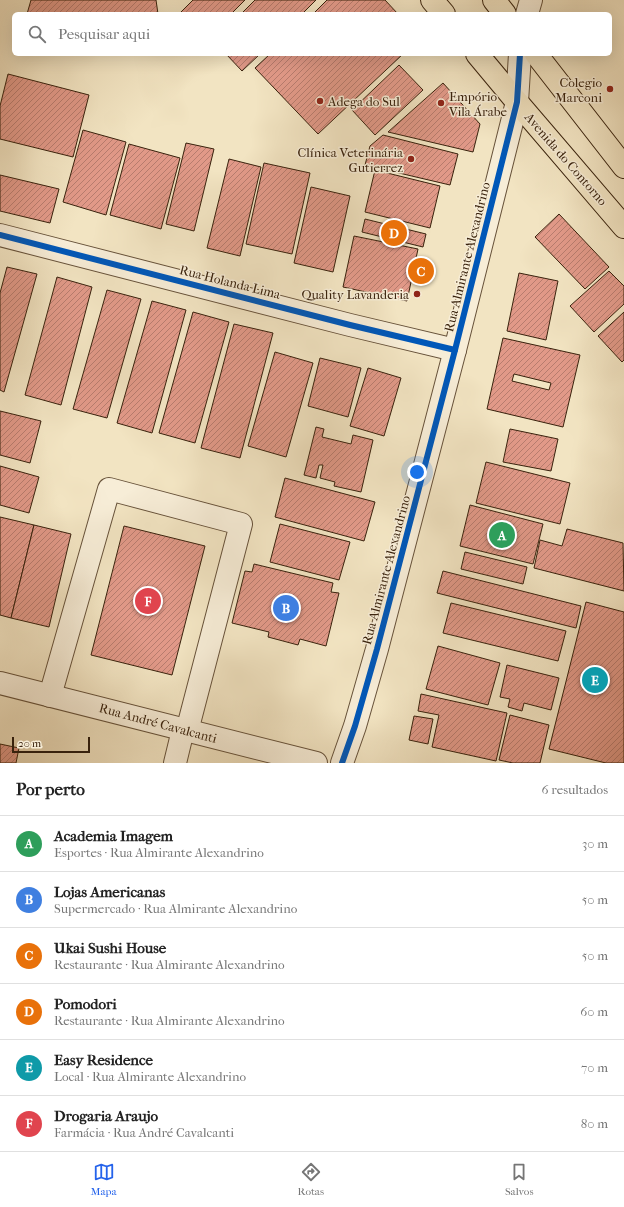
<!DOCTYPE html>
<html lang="pt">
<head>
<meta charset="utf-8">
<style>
	body { margin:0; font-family:"IM FELL French Canon",serif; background:#f6f6f6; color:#222 }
	.scale { position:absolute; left:12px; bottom:10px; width:78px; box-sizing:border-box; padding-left:4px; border:2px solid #39220d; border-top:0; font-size:11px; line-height:14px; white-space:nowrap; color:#39220d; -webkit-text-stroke:3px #f7edd7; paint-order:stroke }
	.you { position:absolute; left:417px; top:472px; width:14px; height:14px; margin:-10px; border:3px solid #fff; border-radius:50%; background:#1a73e8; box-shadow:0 0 0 6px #1a73e833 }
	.badge { display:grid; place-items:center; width:26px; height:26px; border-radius:50%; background:#2563eb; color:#fff; font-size:13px; font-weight:700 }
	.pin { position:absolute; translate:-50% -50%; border:2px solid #fff; box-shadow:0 1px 4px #0006 }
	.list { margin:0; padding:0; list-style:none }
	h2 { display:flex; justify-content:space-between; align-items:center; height:52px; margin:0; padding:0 16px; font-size:17px }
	h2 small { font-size:13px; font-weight:400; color:#767676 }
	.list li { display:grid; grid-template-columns:26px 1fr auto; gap:12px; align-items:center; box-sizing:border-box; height:56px; padding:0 16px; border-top:1px solid #e0e0e0 }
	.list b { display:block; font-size:15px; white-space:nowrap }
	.list p { margin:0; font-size:13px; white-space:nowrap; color:#767676 }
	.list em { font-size:13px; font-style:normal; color:#767676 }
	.icon { flex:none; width:22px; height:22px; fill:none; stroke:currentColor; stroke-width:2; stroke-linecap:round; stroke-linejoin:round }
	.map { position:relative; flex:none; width:624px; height:763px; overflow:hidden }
	.search { position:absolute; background:#fff; box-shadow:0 4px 16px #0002; left:12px; right:12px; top:12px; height:44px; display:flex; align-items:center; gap:10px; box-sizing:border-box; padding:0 14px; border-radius:6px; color:#767676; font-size:15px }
	.sheet { height:388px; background:#fff }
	nav { display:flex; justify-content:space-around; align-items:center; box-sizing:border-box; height:56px; border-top:1px solid #e0e0e0; background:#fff; font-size:11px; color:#767676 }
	nav a { display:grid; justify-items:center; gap:2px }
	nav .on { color:#2563eb }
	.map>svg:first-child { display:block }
	.building { fill:url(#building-hatch); stroke:#39220d; fill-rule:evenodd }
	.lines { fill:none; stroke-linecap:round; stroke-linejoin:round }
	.minor-casing { stroke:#67523a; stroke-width:24 }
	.major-casing { stroke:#39220d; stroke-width:24 }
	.minor { stroke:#f7edd7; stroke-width:22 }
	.major { stroke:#f2e4c2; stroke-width:22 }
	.cycleway-casing { stroke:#f7edd7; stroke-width:8 }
	.cycleway { stroke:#0057b8; stroke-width:6 }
	.poi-dot { fill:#8f2418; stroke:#f7edd7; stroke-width:1.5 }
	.labels { text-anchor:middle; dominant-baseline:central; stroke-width:3; stroke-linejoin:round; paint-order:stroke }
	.poi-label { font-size:13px; fill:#39220d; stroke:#f7edd7; text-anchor:end }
	.street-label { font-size:13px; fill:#39220d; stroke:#f7edd7 }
</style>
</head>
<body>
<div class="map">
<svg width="624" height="763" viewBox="0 0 624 763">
	<defs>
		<pattern id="building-hatch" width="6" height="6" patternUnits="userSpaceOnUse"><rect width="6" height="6" fill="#e19988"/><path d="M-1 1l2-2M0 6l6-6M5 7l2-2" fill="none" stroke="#b77c6e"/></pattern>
	</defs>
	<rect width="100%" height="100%" fill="#f2e4c2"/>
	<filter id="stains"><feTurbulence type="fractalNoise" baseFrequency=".005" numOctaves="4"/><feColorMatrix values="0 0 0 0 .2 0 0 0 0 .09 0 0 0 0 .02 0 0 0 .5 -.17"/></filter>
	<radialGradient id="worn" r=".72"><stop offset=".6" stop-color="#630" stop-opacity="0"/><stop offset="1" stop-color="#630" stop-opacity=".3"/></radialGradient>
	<g class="building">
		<path d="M31 0H156L158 14H27Z"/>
		<path d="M193 0H245L231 14H179Z"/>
		<path d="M255 0H316L302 14H241Z"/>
		<path d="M327 0H385L398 14H313Z"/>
		<path d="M226 54H260L242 71Z"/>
		<path d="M270 54H403L318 134 255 68Z"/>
		<path d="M399 65 423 90 375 135 352 110Z"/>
		<path d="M8 74 89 95 73 157 0 139V106Z"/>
		<path d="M443 83 480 124 473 152 388 132Z"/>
		<path d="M83 130 126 142 106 215 63 202Z"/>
		<path d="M383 135 458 154 450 185 365 165 370 146Z"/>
		<path d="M186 143 214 149 194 231 166 224Z"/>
		<path d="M129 144 180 158 161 229 110 215Z"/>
		<path d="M229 159 261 167 240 256 207 248Z"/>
		<path d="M264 163 310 173 292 254 246 244Z"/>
		<path d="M375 170 440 186 430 228 365 212Z"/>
		<path d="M0 175 59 189 50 223 0 211Z"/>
		<path d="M311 187 350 196 333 272 294 263Z"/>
		<path d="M559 214 609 267 585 289 535 237Z"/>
		<path d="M365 219 426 234 423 247 362 232Z"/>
		<path d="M354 236 418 249 407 301 343 287Z"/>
		<path d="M7 267 37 274 4 392 0 390V293Z"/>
		<path d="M609 271 624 286V304L594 332 570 306Z"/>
		<path d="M519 273 558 281 546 340 507 331Z"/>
		<path d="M57 277 92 287 61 405 25 395Z"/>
		<path d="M107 290 141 299 107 418 73 409Z"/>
		<path d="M152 301 186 310 152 433 117 423Z"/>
		<path d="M193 312 229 322 195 443 159 433Z"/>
		<path d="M624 312V360L622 362 598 336Z"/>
		<path d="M234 324 273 333 240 458 201 448Z"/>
		<path d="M503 338 580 355 563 427 487 409ZM514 374 551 383 549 390 512 381Z"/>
		<path d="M275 352 313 363 286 457 248 446Z"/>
		<path d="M320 358 361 368 348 417 308 406Z"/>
		<path d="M368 368 401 378 384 436 350 426Z"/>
		<path d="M0 411 41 421 30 463 0 455Z"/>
		<path d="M316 427 324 429 322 437 351 444 353 435 373 440 361 492 334 486 335 482 320 478 323 465H319L316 478 304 475Z"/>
		<path d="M510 429 558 439 551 471 503 462Z"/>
		<path d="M486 462 570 483 560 524 476 503Z"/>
		<path d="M0 466 39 477 29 513 0 505Z"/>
		<path d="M285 478 375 502 364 541 275 517Z"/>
		<path d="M470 505 543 524 533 564 460 546Z"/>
		<path d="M0 517 34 525 11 618 0 615Z"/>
		<path d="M280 524 350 542 339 580 270 562Z"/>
		<path d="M34 525 71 534 49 627 11 618Z"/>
		<path d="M124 526 205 546 172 675 91 655Z"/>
		<path d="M567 529 623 543 624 591 534 568 540 540 562 546Z"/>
		<path d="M465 552 527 567 523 584 461 569Z"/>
		<path d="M254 564 333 583 331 592 339 593 326 646 300 639 298 645 268 637 269 632 232 623 245 571 252 572Z"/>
		<path d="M443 571 581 606 576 628 437 593Z"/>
		<path d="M586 602 624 612V763H606L549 749Z"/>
		<path d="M451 603 566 631 558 661 443 633Z"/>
		<path d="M438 646 500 663 488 705 426 689Z"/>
		<path d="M507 665 559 678 551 710 524 703 522 711 508 707 510 699 500 697Z"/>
		<path d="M421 694 507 713 496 761 432 747 439 715 418 711Z"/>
		<path d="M510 715 549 725 540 763H513L499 760Z"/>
		<path d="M414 716 433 719 428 744 409 740Z"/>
		<path d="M0 744 19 748 16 763H0Z"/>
	</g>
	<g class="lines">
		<g class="minor-casing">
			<g id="minor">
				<path d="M527 14 531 0"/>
				<path d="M0 235 350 325 455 350"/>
				<path d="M0 683 316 763"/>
				<path d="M50 696 109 489 241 524 187 731"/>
				<path d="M175 763 183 730"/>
				<path d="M342 763 355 726 377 649 455 350 517 102 520 54"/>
			</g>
		</g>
		<g class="major-casing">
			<g id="major">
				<path d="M432 0 444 14"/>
				<path d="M494 0 505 14"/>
				<path d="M477 54 517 102 624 227"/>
				<path d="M536 54 624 167"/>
			</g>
		</g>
		<use href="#minor" class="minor"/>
		<use href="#major" class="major"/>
		<g class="cycleway-casing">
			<g id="cycleway">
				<path d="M0 235 350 325 455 350"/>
				<path d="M342 763 355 726 377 649 455 350 517 102 520 54"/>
			</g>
		</g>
		<use href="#cycleway" class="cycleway"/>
	</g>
	<g class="poi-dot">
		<circle cx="610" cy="89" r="4"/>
		<circle cx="320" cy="101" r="4"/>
		<circle cx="441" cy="103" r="4"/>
		<circle cx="411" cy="159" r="4"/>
		<circle cx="417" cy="294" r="4"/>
	</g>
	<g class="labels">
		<g class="poi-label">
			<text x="602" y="82">Colegio<tspan x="602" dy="15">Marconi</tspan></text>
			<text x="449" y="96" text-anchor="start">Empório<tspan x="449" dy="15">Vila Árabe</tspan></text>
			<text x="328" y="101" text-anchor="start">Adega do Sul</text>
			<text x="403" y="152">Clínica Veterinária<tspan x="403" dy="15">Gutierrez</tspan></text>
			<text x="409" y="294">Quality Lavanderia</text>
		</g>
		<g class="street-label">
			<text transform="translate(566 159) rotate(49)">Avenida do Contorno</text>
			<text transform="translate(467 257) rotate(-76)">Rua Almirante Alexandrino</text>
			<text transform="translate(230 282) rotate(14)">Rua Holanda Lima</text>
			<text transform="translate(386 570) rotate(-75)">Rua Almirante Alexandrino</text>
			<text transform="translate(158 723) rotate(15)">Rua André Cavalcanti</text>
		</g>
	</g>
	<rect width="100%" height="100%" filter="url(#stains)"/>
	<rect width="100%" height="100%" fill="url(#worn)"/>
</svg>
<div class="scale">20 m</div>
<div class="you"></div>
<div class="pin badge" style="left:502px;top:535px;background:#2e9e5b">A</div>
<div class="pin badge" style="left:286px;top:608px;background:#3f7fe0">B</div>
<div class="pin badge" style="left:421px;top:271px;background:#e8710a">C</div>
<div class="pin badge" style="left:394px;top:233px;background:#e8710a">D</div>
<div class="pin badge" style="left:595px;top:680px;background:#0f9aa8">E</div>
<div class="pin badge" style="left:148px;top:601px;background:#e0444e">F</div>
<div class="search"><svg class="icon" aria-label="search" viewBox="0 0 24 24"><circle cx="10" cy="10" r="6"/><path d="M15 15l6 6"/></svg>Pesquisar aqui</div>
</div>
<section class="sheet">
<h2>Por perto<small>6 resultados</small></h2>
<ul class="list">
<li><span class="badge" style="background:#2e9e5b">A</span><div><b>Academia Imagem</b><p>Esportes · Rua Almirante Alexandrino</p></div><em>30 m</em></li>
<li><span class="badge" style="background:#3f7fe0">B</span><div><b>Lojas Americanas</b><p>Supermercado · Rua Almirante Alexandrino</p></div><em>50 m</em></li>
<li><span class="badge" style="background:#e8710a">C</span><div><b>Ukai Sushi House</b><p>Restaurante · Rua Almirante Alexandrino</p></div><em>50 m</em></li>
<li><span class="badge" style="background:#e8710a">D</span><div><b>Pomodori</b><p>Restaurante · Rua Almirante Alexandrino</p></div><em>60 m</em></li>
<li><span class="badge" style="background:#0f9aa8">E</span><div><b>Easy Residence</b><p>Local · Rua Almirante Alexandrino</p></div><em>70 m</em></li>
<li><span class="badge" style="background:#e0444e">F</span><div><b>Drogaria Araujo</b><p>Farmácia · Rua André Cavalcanti</p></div><em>80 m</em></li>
</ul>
</section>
<nav>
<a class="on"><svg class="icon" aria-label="map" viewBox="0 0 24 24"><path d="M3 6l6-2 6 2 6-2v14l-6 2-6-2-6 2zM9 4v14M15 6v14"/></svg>Mapa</a>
<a><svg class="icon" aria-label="directions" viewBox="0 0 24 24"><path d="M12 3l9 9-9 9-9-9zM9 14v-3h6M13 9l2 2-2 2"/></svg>Rotas</a>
<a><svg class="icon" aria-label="saved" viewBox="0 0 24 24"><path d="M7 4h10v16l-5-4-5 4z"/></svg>Salvos</a>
</nav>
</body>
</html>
